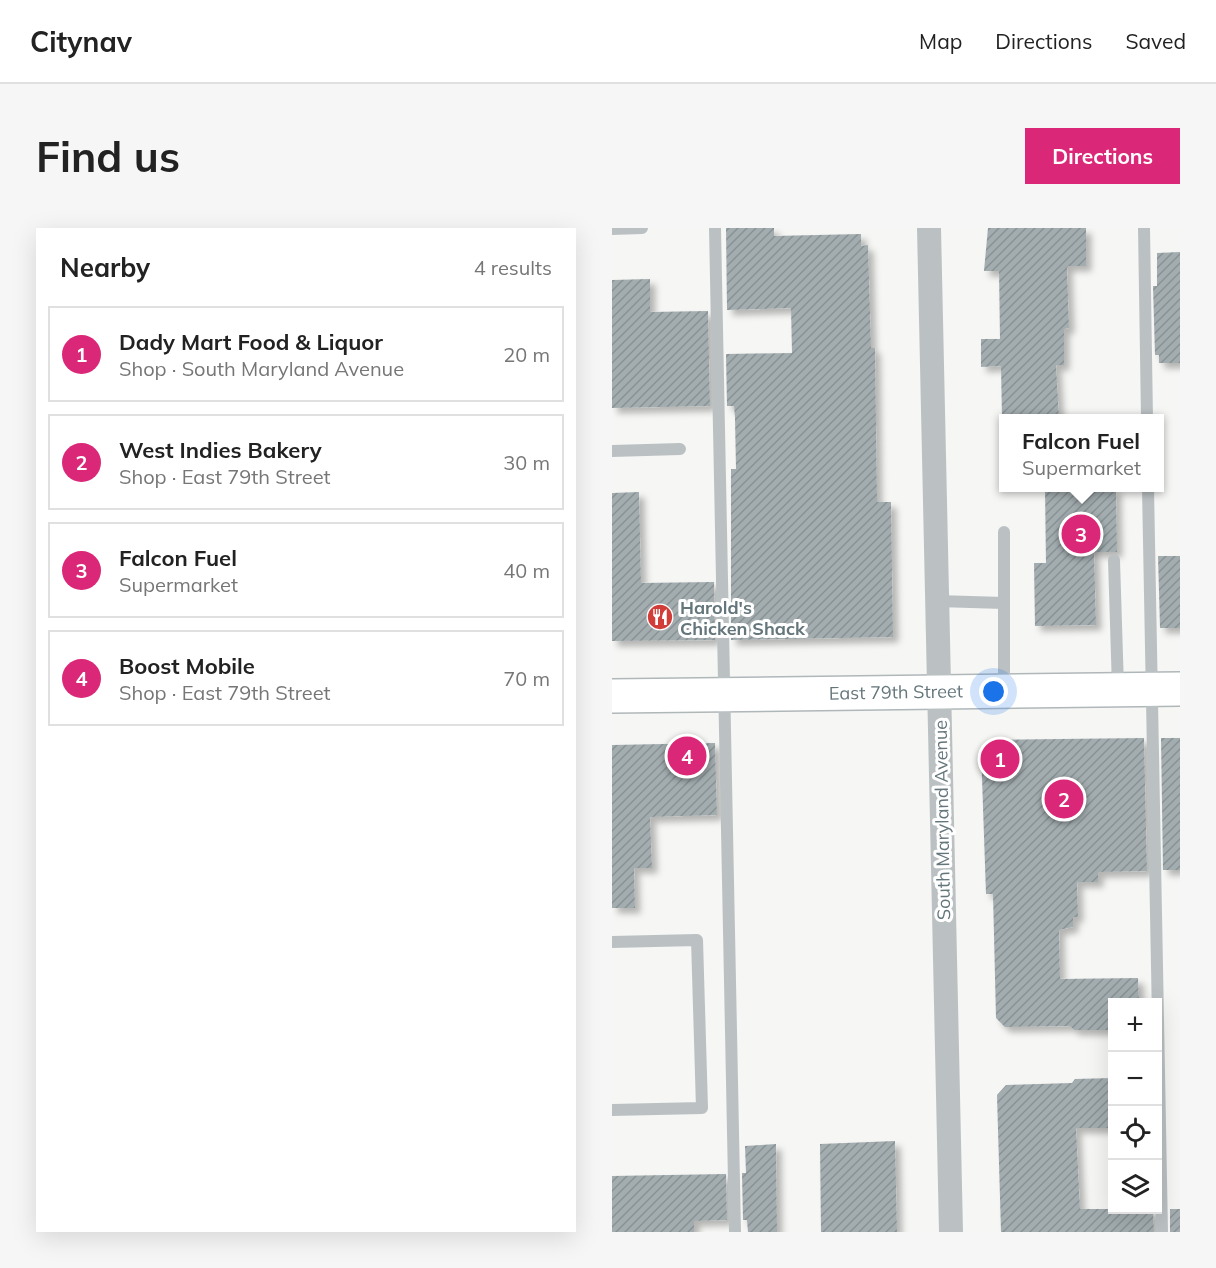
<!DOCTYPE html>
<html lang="en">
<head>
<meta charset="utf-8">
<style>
	body { margin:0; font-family:Mulish,sans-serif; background:#f6f6f6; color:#222 }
	.controls { position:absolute; right:18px; bottom:18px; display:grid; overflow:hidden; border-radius:0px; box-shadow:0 6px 24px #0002 }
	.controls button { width:54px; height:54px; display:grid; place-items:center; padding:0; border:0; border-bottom:2px solid #e0e0e0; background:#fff; color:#222; font:30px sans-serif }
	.you { position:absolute; left:382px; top:464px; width:21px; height:21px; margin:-15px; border:4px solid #fff; border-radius:50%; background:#1a73e8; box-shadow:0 0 0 9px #1a73e833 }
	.badge { display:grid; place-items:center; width:39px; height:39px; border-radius:50%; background:#db2777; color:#fff; font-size:20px; font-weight:700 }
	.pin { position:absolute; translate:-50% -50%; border:3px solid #fff; box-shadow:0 2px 6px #0006 }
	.popup { position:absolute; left:387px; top:186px; width:165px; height:78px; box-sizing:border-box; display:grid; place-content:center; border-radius:0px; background:#fff; filter:drop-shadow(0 2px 4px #0005); font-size:20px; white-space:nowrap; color:#767676 }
	.popup b { font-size:22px; color:#222 }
	.popup::after { content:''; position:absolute; left:50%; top:100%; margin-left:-12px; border:12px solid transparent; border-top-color:#fff }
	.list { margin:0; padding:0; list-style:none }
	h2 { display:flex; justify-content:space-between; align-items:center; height:78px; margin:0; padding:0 24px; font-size:26px }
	h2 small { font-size:20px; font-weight:400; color:#767676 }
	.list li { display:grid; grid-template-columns:39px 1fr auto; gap:18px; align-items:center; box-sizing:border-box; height:96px; margin:0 12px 12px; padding:0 12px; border:2px solid #e0e0e0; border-radius:0px }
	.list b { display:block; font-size:22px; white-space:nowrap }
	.list p { margin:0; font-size:20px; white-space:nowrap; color:#767676 }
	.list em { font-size:20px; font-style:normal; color:#767676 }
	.icon { flex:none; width:33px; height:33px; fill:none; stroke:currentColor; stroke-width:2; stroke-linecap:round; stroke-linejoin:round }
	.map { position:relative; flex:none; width:568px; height:1004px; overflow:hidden; border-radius:0px }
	header { display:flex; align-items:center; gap:36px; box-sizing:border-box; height:84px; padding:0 30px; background:#fff; border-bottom:2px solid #e0e0e0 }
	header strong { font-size:28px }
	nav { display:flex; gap:33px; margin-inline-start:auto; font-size:21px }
	.intro { display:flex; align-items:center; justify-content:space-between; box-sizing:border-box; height:144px; padding:0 36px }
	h1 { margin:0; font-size:42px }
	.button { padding:15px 27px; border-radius:0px; background:#db2777; color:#fff; font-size:21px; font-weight:700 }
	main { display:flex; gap:36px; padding:0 36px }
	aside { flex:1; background:#fff; border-radius:0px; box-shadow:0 6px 24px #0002 }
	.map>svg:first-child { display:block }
	.building { fill:url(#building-hatch); filter:url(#shadow) }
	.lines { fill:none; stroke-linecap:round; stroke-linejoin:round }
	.secondary-casing { stroke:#b0b7b9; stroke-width:36 }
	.service { stroke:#bbc1c3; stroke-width:12 }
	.minor { stroke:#bbc1c3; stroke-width:24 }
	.secondary { stroke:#fff; stroke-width:33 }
	.labels { text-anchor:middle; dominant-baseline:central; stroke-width:6; stroke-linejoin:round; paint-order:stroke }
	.poi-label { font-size:18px; font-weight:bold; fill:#64767b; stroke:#fff; text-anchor:start }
	.street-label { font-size:18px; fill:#64767b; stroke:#fff }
</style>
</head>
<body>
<header>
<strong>Citynav</strong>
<nav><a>Map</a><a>Directions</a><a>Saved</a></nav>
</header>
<div class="intro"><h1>Find us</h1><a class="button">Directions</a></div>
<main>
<aside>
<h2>Nearby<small>4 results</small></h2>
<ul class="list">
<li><span class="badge">1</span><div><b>Dady Mart Food &amp; Liquor</b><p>Shop · South Maryland Avenue</p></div><em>20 m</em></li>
<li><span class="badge">2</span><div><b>West Indies Bakery</b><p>Shop · East 79th Street</p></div><em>30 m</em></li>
<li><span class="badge">3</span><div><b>Falcon Fuel</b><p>Supermarket</p></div><em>40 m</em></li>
<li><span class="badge">4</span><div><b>Boost Mobile</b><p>Shop · East 79th Street</p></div><em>70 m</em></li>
</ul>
</aside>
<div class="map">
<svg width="568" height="1004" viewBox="0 0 568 1004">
	<defs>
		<pattern id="building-hatch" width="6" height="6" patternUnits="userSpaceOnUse" patternTransform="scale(1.5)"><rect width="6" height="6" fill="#a3adb0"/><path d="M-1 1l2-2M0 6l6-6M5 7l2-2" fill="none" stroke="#889194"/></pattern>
		<filter id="shadow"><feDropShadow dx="5.5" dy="5.5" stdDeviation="3" flood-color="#0004"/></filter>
	</defs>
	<rect width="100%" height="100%" fill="#f6f6f4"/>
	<g class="building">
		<path d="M114 0H162V8L249 6V18L256 17 259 120H263L265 274H279L281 409 119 412V241H124L123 190 122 178H115L114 126 180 125 179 80 115 82Z"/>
		<path d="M376 0H474V38H456L455 41 457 100 452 101V137H444L447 190H390L389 138 369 139V111H388L387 43H372Z"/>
		<path d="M568 24V135H547V127H543L541 58H545V25Z"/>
		<path d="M38 51V84L96 83 98 178 0 180V52Z"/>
		<path d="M433 260H504L505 324H482L484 397 423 398 422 335H434Z"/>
		<path d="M27 264 29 355 102 354 103 412 0 413V265Z"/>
		<path d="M546 328H568V400H548Z"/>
		<path d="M532 510 535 643 486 644V654H465L466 689H461V699L447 702 448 751 526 750 527 774H501V802H462L458 798 393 799 384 790 381 666H374L369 521 377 512Z"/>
		<path d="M549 510H568V642H551Z"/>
		<path d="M103 515 105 587 38 589 40 640H22L23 680H0V517Z"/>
		<path d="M501 850V900H464L468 981H541L542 1004H389L385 867 394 857 460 855 463 851Z"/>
		<path d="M283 913 285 1004H209L208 916Z"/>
		<path d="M164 916 165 1004H136L135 992H131L130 945H134L133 918Z"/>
		<path d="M114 946 115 992 82 993V1004H0V948Z"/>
		<rect x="558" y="981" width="10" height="23"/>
	</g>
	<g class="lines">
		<g class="secondary-casing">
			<path id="secondary" d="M0 468 568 461"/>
		</g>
		<g class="service">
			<path d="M103 0 123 1004"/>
			<path d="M532 0 535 190"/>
			<path d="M0 1 30 0"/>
			<path d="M0 223 68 221"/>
			<path d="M536 260 550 1004"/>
			<path d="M502 332 506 460"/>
			<path d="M325 373 392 375"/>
			<path d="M392 462V304"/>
			<path d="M0 714 85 712 90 880 0 882"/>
		</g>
		<path class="minor" d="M317 0 339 1004"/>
		<use href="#secondary" class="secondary"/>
	</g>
	<defs>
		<g id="restaurant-disc" transform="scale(1.35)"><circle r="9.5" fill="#d13e39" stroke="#fff"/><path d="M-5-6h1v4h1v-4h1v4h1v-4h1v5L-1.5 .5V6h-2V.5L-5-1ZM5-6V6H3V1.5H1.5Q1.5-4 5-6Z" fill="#fff"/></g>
	</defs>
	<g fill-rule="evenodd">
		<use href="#restaurant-disc" x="48" y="389"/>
	</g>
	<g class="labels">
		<g class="poi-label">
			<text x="68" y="379">Harold's<tspan x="68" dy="21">Chicken Shack</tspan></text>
		</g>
		<g class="street-label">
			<text transform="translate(284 464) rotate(-1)">East 79th Street</text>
			<text transform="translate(330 592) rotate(-91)">South Maryland Avenue</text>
		</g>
	</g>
</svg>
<div class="controls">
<button>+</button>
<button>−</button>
<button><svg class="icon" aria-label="locate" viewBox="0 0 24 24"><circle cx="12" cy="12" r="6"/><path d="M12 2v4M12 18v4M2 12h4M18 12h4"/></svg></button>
<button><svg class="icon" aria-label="layers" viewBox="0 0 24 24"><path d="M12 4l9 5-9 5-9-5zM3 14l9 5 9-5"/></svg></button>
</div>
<div class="you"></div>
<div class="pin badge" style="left:388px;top:531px">1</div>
<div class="pin badge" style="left:452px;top:571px">2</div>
<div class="pin badge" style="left:469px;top:306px">3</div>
<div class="popup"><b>Falcon Fuel</b>Supermarket</div>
<div class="pin badge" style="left:75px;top:528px">4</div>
</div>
</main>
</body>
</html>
